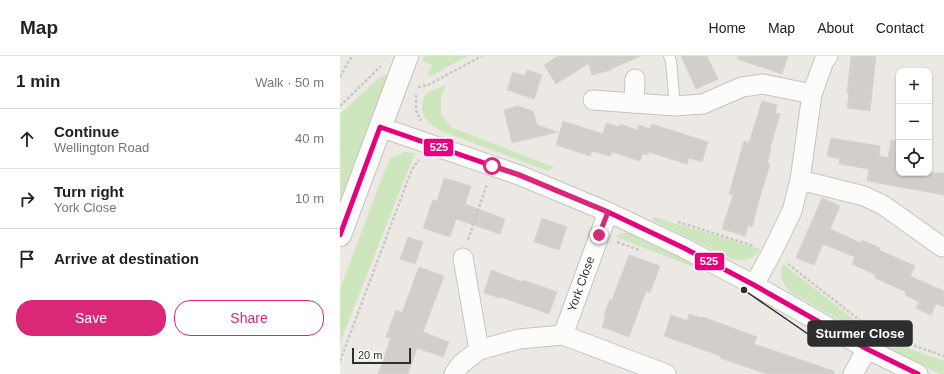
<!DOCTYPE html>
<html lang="en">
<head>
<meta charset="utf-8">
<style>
	body { margin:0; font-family:Arial,sans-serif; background:#f6f6f6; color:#222 }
	.controls { position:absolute; right:12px; top:12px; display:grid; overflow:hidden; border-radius:8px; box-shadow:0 1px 3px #0004 }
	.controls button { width:36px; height:36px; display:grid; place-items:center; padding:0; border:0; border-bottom:1px solid #e0e0e0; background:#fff; color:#222; font:20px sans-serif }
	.scale { position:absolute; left:12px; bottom:10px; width:59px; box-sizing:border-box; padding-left:4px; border:2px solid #2e2e2e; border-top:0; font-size:11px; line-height:14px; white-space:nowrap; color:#2e2e2e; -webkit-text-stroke:3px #fff; paint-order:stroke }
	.stop { position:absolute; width:12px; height:12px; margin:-9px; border:3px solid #db2777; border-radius:50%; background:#fff }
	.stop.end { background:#db2777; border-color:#fff; box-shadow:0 1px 4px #0008 }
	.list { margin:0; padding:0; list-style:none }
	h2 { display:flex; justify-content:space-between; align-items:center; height:52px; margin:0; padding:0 16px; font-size:17px }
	h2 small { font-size:13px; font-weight:400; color:#767676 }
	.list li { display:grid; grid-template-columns:26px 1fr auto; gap:12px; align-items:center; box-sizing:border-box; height:60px; padding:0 16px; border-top:1px solid #e0e0e0 }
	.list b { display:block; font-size:15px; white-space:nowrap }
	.list p { margin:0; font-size:13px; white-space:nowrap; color:#767676 }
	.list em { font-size:13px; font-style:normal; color:#767676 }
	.actions { display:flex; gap:8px; padding:12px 16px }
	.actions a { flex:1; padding:9px 0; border:1px solid #db2777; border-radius:16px; text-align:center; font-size:14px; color:#db2777 }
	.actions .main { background:#db2777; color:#fff }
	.icon { flex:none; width:22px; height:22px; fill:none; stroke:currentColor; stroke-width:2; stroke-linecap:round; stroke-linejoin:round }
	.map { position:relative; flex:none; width:604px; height:318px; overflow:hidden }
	header { display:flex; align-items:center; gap:24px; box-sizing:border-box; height:56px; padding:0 20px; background:#fff; border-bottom:1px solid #e0e0e0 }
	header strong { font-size:19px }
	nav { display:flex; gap:22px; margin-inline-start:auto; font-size:14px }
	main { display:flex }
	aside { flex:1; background:#fff }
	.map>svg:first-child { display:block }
	.green { fill:#cee6be }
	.building { fill:#d1cecb; stroke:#d7d4d0 }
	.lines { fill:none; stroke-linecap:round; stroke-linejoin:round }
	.service-casing { stroke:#c5c4c5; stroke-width:12 }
	.minor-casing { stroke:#c5c4c5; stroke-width:21 }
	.secondary-casing { stroke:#c5c4c5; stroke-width:24 }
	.path { stroke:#c9c9c8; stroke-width:2.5; stroke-dasharray:3 2; stroke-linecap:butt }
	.service { stroke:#fcfcfb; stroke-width:10 }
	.minor { stroke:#fcfcfb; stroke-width:19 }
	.secondary { stroke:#fcfcfb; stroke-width:22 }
	.bus-1-casing { stroke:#fff; stroke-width:8 }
	.bus-1 { stroke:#e5007d; stroke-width:5 }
	.route { stroke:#db2777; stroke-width:5 }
	.labels { text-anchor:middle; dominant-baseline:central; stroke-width:3.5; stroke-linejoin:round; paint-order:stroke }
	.street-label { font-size:12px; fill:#2e2e2e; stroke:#fff }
	.leader { fill:none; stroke:#2e2e2e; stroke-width:1.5 }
	.callout-dot { fill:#2e2e2e; stroke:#fff; stroke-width:1.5 }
	.callout { fill:#2e2e2e; stroke:#2e2e2e; stroke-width:1.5 }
	.callout-label { font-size:13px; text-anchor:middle; font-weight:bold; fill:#fff }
	.line-badge { stroke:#fff; stroke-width:1.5 }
	.badge-label { font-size:11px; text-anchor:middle; font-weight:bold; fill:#fff }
</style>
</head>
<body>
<header>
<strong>Map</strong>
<nav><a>Home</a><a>Map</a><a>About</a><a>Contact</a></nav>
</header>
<main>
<aside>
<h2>1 min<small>Walk · 50 m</small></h2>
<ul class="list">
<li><svg class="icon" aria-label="ahead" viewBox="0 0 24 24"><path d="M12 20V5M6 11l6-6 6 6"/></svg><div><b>Continue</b><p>Wellington Road</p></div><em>40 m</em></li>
<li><svg class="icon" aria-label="right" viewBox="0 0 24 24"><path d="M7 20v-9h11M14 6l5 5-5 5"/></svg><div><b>Turn right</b><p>York Close</p></div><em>10 m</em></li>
<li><svg class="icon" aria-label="arrive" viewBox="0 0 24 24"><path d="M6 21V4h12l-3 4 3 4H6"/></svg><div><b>Arrive at destination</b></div></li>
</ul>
<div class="actions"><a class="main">Save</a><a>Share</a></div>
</aside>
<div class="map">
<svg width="604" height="318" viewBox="0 0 604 318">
	<rect width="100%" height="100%" fill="#ece8e4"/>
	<g class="green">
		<path d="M84 0H128L87 22 92 9 82 5Z"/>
		<path d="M49 17 0 149V58L39 22Z"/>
		<path d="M106 29 101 41V58L111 71 214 111 208 115 104 76C94 71 81 63 82 50 82 45 85 41 86 37Z"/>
		<path d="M64 96 75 97 0 287V233L45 114 51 102Z"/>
		<path d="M314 161 420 193C413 206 402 205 390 202L312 164Z"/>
		<path d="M281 177H289L297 180 371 213 369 217 276 181Z"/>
		<path d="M443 208 526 273 524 278 450 236C443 228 438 219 443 208Z"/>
		<path d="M545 284 604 305V318H600L542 289Z"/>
	</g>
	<g class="building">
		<path d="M218 0H301L271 13V14L252 19 249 7 216 28 204 9Z"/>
		<path d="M341 0H367L378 23 356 33Z"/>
		<path d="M398 0H448L442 18 397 3Z"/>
		<path d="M511 0H536L530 55 507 52 509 37H507Z"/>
		<path d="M187 14 202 19 194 43 167 34 173 16 185 20Z"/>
		<path d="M422 45 437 49 435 57 440 58 430 93H431L427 107 430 108 420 141 412 171 408 169 405 180 382 173 393 139 389 138 404 85 409 87Z"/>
		<path d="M178 50 193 55 197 69 218 76 172 87 164 54Z"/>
		<path d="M223 65 263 78 266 67 279 71 280 68 297 74 299 69 310 73 312 68 368 86 362 106 349 102 347 108 309 96 308 99 302 98 300 105 272 96 270 100 252 95 250 100 216 89Z"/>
		<path d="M491 82 540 90 539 100 548 102 551 84 559 85V117H604V139L527 125 529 113 499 108 500 103 487 100Z"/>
		<path d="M104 122 131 130 125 148 165 163 160 178 116 163 110 181 83 172 93 144 97 145Z"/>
		<path d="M482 142 500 150 490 173 521 187 522 184 540 192 539 194 575 210 570 220 604 235V251L596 248 591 259 576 252 579 246 565 239 566 236 535 222 536 219 512 208 515 201 483 188 474 209 456 202Z"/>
		<path d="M202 162 227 171 219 194 194 186Z"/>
		<path d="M68 181 83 186 75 208 60 203Z"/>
		<path d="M289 199 320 210 310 237 306 235 289 281 262 271 266 259H264L270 243 272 244Z"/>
		<path d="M79 211 104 220 83 276 109 286 103 301 77 292 68 318H38L51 282 46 281 56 254 62 257Z"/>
		<path d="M151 214 182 226 183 224 217 236 209 258 161 241 160 242 144 237Z"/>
		<path d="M349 258 362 262 363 261 417 281 414 288 494 315V318H427L380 302 381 300 324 280 331 259 347 265Z"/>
	</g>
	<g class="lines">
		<g class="service-casing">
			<path id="service" d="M329 0 331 5 335 50"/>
		</g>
		<g class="minor-casing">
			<g id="minor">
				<path d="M253 44 335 50 363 48 402 31 423 28 472 38"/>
				<path d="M294 47 295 23"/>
				<path d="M40 71 179 119 268 156 344 192 414 229 527 293 578 318"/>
				<path d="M460 124 524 140 543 149 602 191"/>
				<path d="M123 202 139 294"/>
				<path d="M414 229 432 196 452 155 460 124 472 38 484 5 488 0"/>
				<path d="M223 279 268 156"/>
				<path d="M114 318 121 308 139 294 179 283 223 279 326 318"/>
				<path d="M513 318 527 293"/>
			</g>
		</g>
		<g class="secondary-casing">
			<path id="secondary" d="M0 179 67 0"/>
		</g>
		<g class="path">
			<path d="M0 21 12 0"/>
			<path d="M78 31 88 29 142 0"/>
			<path d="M76 39V54L81 65"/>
			<path d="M0 50 41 10"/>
			<path d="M338 166 414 190"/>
			<path d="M128 184 147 128"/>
			<path d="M277 186 299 194"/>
			<path d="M448 208 522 266"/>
			<path d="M555 283 604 300"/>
			<path d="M0 305 72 113 79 104"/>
		</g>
		<use href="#service" class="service"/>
		<use href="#minor" class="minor"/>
		<use href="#secondary" class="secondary"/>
		<g class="bus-1-casing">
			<path id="bus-1" d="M0 179 40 71 179 119 268 156 344 192 414 229 527 293 578 318"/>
		</g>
		<use href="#bus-1" class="bus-1"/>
	</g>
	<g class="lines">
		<path class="route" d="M152 110 180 119 268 156 259 179"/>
	</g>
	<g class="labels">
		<g class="street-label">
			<text transform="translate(241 228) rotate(-70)">York Close</text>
		</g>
	</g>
	<path class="leader" d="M404 234L468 278"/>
	<circle class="callout-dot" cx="404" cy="234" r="4"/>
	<rect class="callout" x="468" y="265" width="104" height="25" rx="4"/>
	<g class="callout-label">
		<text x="520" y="282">Sturmer Close</text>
	</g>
	<g class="line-badge">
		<rect x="83" y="82" width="31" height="19" rx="4" fill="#e5007d"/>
		<rect x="354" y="196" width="31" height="19" rx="4" fill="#e5007d"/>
	</g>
	<g class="badge-label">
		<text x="99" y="95">525</text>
		<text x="369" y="209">525</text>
	</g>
</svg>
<div class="controls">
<button>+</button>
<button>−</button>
<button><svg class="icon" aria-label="locate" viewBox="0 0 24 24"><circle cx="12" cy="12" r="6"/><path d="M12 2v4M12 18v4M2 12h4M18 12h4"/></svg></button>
</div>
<div class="scale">20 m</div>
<div class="stop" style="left:152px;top:110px"></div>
<div class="stop end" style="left:259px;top:179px"></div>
</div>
</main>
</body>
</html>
